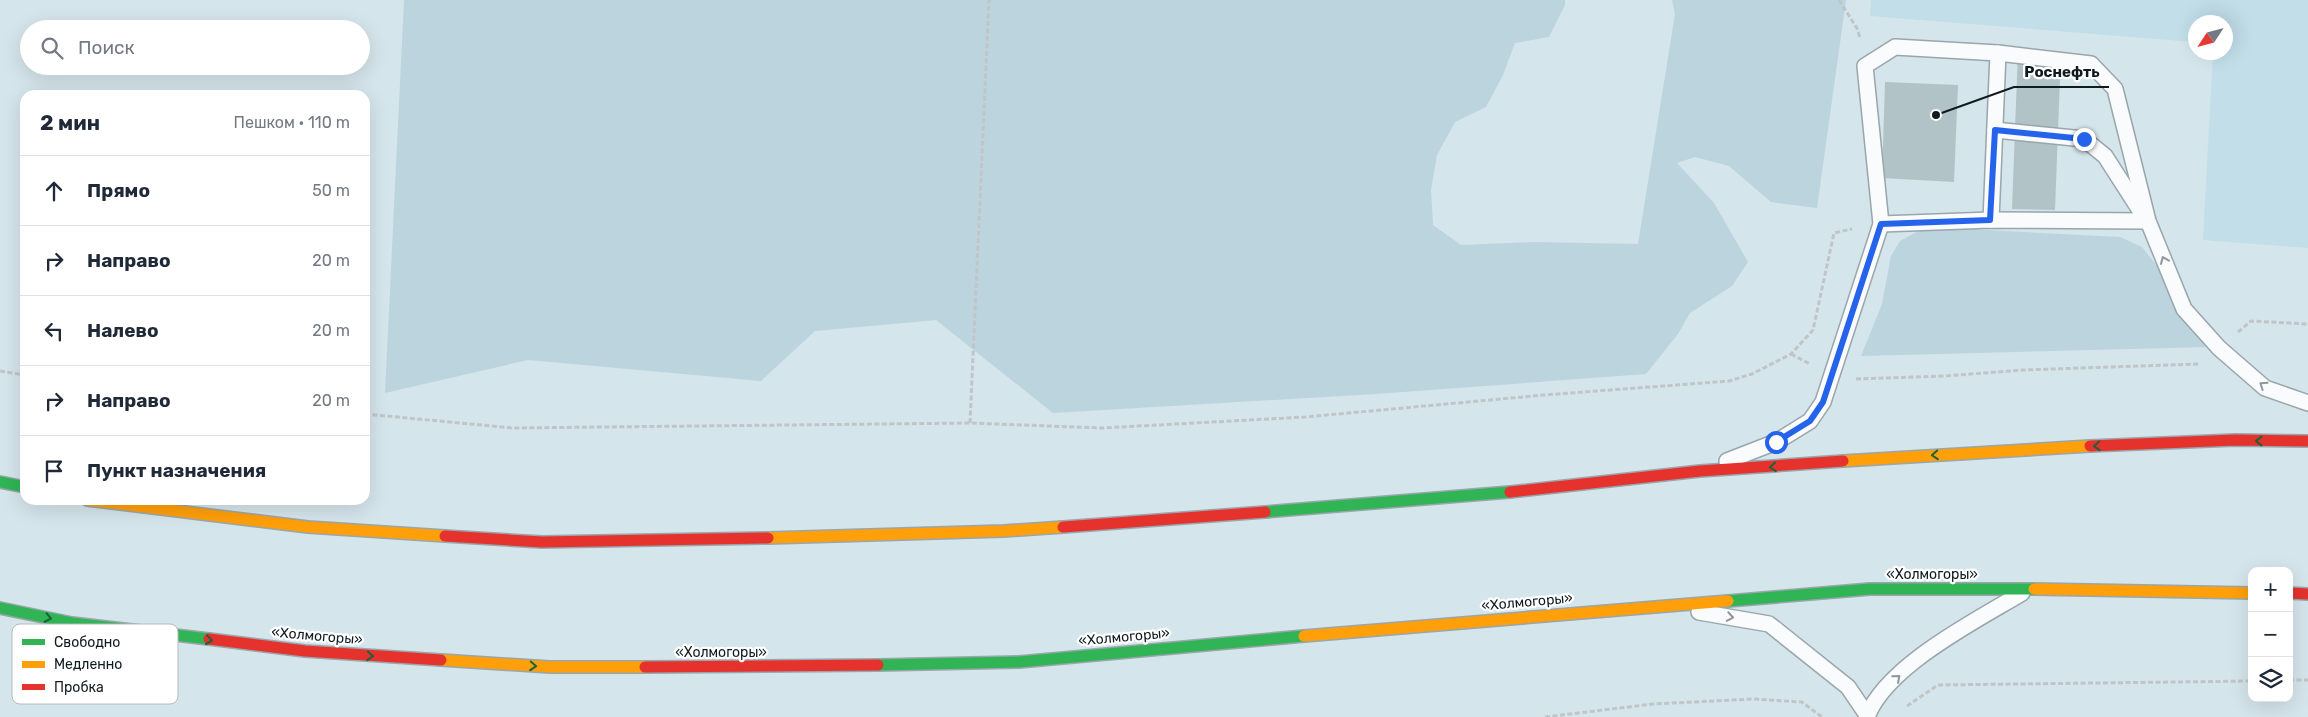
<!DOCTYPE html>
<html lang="ru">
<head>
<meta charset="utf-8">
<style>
	body { margin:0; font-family:Rubik,sans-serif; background:#f6f6f7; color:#1f2937 }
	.controls { position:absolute; right:15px; bottom:15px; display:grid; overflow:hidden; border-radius:10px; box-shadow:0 5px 20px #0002 }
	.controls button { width:45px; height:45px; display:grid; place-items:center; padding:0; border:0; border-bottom:1px solid #e0e1e3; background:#fff; color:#1f2937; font:25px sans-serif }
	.compass { position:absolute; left:2188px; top:15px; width:45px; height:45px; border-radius:50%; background:#fff; box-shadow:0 5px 20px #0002; rotate:234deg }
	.stop { position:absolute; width:15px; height:15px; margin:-11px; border:4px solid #2563eb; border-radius:50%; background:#fff }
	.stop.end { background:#2563eb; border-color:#fff; box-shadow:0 1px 5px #0008 }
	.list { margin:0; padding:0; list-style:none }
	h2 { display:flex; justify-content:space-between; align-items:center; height:65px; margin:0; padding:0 20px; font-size:21px }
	h2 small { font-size:16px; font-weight:400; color:#747a83 }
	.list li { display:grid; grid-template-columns:32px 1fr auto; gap:15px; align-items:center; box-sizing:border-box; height:70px; padding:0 20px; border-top:1px solid #e0e1e3 }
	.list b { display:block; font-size:19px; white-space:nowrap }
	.list em { font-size:16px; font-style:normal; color:#747a83 }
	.icon { flex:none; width:28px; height:28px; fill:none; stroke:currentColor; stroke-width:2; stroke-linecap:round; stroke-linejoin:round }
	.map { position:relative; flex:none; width:2308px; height:717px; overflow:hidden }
	.search { position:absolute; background:#fff; box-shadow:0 5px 20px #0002; left:20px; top:20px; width:350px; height:55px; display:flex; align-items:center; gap:12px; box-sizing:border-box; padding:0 18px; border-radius:28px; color:#747a83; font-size:19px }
	.panel { position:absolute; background:#fff; box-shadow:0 5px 20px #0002; left:20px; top:90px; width:350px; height:415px; border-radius:15px }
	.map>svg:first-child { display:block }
	.built { fill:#c1dee9 }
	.green { fill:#bcd4de }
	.building { fill:#b2c3c7 }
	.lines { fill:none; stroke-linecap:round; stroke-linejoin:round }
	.lane-casing { stroke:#99a6ab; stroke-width:18 }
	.fast-casing { stroke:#99a6ab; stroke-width:14 }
	.slow-casing { stroke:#99a6ab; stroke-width:14 }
	.jam-casing { stroke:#99a6ab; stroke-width:14 }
	.path { stroke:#c0c5c8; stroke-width:3; stroke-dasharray:5 2.5; stroke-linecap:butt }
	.lane { stroke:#f9fbfc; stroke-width:15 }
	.fast { stroke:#30b455; stroke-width:11 }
	.slow { stroke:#ff9f0a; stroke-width:11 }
	.jam { stroke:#e5322d; stroke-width:11 }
	.oneway { stroke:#909699 }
	.oneway2 { stroke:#1e6038 }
	.route { stroke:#2563eb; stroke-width:6 }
	.labels { text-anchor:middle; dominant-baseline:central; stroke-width:4.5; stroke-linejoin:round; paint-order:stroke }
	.street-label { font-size:14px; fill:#101b20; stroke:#fff }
	.key { fill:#fff; stroke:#b7bbbc; stroke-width:1 }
	.key-label { font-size:14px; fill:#101b20 }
	.leader { fill:none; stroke:#101b20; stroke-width:2 }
	.callout-dot { fill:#101b20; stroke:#fff; stroke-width:2 }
	.callout-label { font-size:15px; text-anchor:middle; font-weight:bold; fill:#101b20; stroke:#fff; stroke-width:4.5; stroke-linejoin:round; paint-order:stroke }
</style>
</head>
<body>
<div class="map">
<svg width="2308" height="717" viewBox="0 0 2308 717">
	<rect width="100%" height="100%" fill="#d4e5eb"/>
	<path class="built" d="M1871 0H2308V248L2203 240 2213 53 2226 52V22H2196L2195 42 1870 16Z"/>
	<g class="green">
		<path d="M404 0H1565V5L1549 37 1515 43 1503 75 1486 107 1455 122 1437 155 1431 190 1433 225 1461 245 1534 242 1638 244 1675 14 1672 0H1846L1817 208 1771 202 1729 166 1695 157 1677 163 1714 203 1748 262 1732 286 1690 313 1678 334 1646 374 1376 394 1053 413 936 320 815 331 761 381 528 360 385 393Z"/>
		<path d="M1924 228H1947L2120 237 2142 247 2160 270 2182 315 2208 347 1861 356 1882 304 1891 256 1900 241Z"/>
	</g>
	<g class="building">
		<path d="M2018 50 2061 52 2055 210 2012 209Z"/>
		<path d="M1885 82 1958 85 1954 182 1882 178Z"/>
	</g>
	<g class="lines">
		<g class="lane-casing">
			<g id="lane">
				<path d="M1995 130 2084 139 2105 156 2141 212"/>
				<path d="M1991 220 1998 53"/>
				<path d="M1881 224 1991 220 2148 221"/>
				<path d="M1727 461 1776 442 1810 421 1823 402 1881 224 1865 66 1895 47 1998 53 2091 64 2115 89 2148 221 2184 309 2219 348 2265 388 2308 403"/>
				<path d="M1699 612 1769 624 1848 687 1867 715"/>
				<path d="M1867 717C1886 666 1977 620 2022 593"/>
			</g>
		</g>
		<g class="fast-casing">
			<g id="fast">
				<path d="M0 482 25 487"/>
				<path d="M1265 512 1510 492"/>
				<path d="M1728 601 1870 589H2034"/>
				<path d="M0 608 72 623 209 639"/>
				<path d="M878 665 1019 662 1304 636"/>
			</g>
		</g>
		<g class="slow-casing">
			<g id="slow">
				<path d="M1843 461 2090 446"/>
				<path d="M87 500 308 527 445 536"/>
				<path d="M768 538 1004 531 1063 527"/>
				<path d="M2034 589 2252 593"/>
				<path d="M1304 636 1728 601"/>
				<path d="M441 660 550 667H645"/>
			</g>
		</g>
		<g class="jam-casing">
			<g id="jam">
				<path d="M2090 446 2235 440 2308 441"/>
				<path d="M1510 492 1700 471 1843 461"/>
				<path d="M1063 527 1265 512"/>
				<path d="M445 536 542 542 768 538"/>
				<path d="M2289 593 2308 594"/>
				<path d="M209 639 305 651 441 660"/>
				<path d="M645 667 878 665"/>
			</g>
		</g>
		<g class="path">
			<path d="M1839 0 1858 30 1860 39"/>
			<path d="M2238 332 2251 321 2308 324"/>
			<path d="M1791 354 1810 364"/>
			<path d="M0 371 25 375"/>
			<path d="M1856 379 1945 376 2023 370 2199 364"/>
			<path d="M365 414 513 428 970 423 1102 428 1305 417 1544 395 1729 381 1752 374 1791 354 1813 330 1834 233 1852 229"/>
			<path d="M970 423 989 0"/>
			<path d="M2289 680H2308"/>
			<path d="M1907 706 1938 685 2252 681"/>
			<path d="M1545 717 1653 704 1754 699 1802 702 1822 717"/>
		</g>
		<use href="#lane" class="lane"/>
		<use href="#fast" class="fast"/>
		<use href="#slow" class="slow"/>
		<use href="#jam" class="jam"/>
	</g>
	<defs><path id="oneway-chevron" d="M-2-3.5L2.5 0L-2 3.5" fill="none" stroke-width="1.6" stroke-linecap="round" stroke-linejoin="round" transform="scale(1.25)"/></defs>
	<g class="oneway">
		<use href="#oneway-chevron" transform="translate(2164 260) rotate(-113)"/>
		<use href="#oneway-chevron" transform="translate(2263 385) rotate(-146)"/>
		<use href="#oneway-chevron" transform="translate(1730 617) rotate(10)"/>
		<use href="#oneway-chevron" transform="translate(1897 678) rotate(-41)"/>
	</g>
	<g class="oneway2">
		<use href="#oneway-chevron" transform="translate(2259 441) rotate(-180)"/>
		<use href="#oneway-chevron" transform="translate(2097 446) rotate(177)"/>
		<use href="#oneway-chevron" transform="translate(1935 455) rotate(176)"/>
		<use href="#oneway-chevron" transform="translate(1773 467) rotate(176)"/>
		<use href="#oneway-chevron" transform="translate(48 618) rotate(12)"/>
		<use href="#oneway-chevron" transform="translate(209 640) rotate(7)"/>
		<use href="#oneway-chevron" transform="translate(370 656) rotate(4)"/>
		<use href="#oneway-chevron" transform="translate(533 666) rotate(4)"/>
	</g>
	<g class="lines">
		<path class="route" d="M1776 442 1810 421 1823 402 1881 224 1990 220 1995 130 2084 139"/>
	</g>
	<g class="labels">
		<g class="street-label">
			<text x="1932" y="574">«Холмогоры»</text>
			<text transform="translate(1527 602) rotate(-5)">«Холмогоры»</text>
			<text transform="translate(317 636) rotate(5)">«Холмогоры»</text>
			<text transform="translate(1124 637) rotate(-5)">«Холмогоры»</text>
			<text x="721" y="652">«Холмогоры»</text>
		</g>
	</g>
	<rect x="12" y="624" width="166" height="80" rx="8" class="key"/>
	<rect x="22" y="639" width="23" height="6" fill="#30b455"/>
	<rect x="22" y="661" width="23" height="7" fill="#ff9f0a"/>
	<rect x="22" y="684" width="23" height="6" fill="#e5322d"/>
	<g class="key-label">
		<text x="54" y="647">Свободно</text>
		<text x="54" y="669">Медленно</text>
		<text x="54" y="692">Пробка</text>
	</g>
	<path class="leader" d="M1936 115L2014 87H2109"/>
	<circle class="callout-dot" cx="1936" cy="115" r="5"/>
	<g class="callout-label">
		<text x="2062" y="77">Роснефть</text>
	</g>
</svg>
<div class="controls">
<button>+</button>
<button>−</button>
<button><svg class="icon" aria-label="layers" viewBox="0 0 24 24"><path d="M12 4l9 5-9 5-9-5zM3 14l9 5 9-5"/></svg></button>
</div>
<svg class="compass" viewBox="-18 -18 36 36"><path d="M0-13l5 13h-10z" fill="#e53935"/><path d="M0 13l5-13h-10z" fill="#747a83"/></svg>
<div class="stop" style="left:1776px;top:442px"></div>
<div class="stop end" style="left:2084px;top:139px"></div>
<div class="search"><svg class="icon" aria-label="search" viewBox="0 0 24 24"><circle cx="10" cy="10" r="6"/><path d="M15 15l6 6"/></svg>Поиск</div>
<section class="panel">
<h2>2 мин<small>Пешком · 110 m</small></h2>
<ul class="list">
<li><svg class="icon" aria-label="ahead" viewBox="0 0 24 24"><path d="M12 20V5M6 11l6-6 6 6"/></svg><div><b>Прямо</b></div><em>50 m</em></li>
<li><svg class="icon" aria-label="right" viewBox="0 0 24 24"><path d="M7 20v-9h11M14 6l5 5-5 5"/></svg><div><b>Направо</b></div><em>20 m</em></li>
<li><svg class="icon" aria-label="left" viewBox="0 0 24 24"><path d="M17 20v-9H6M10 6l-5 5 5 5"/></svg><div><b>Налево</b></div><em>20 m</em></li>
<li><svg class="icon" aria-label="right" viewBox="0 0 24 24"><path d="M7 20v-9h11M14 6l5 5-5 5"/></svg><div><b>Направо</b></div><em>20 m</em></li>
<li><svg class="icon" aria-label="arrive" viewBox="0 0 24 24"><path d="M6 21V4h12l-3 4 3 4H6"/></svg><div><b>Пункт назначения</b></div></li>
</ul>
</section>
</div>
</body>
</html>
